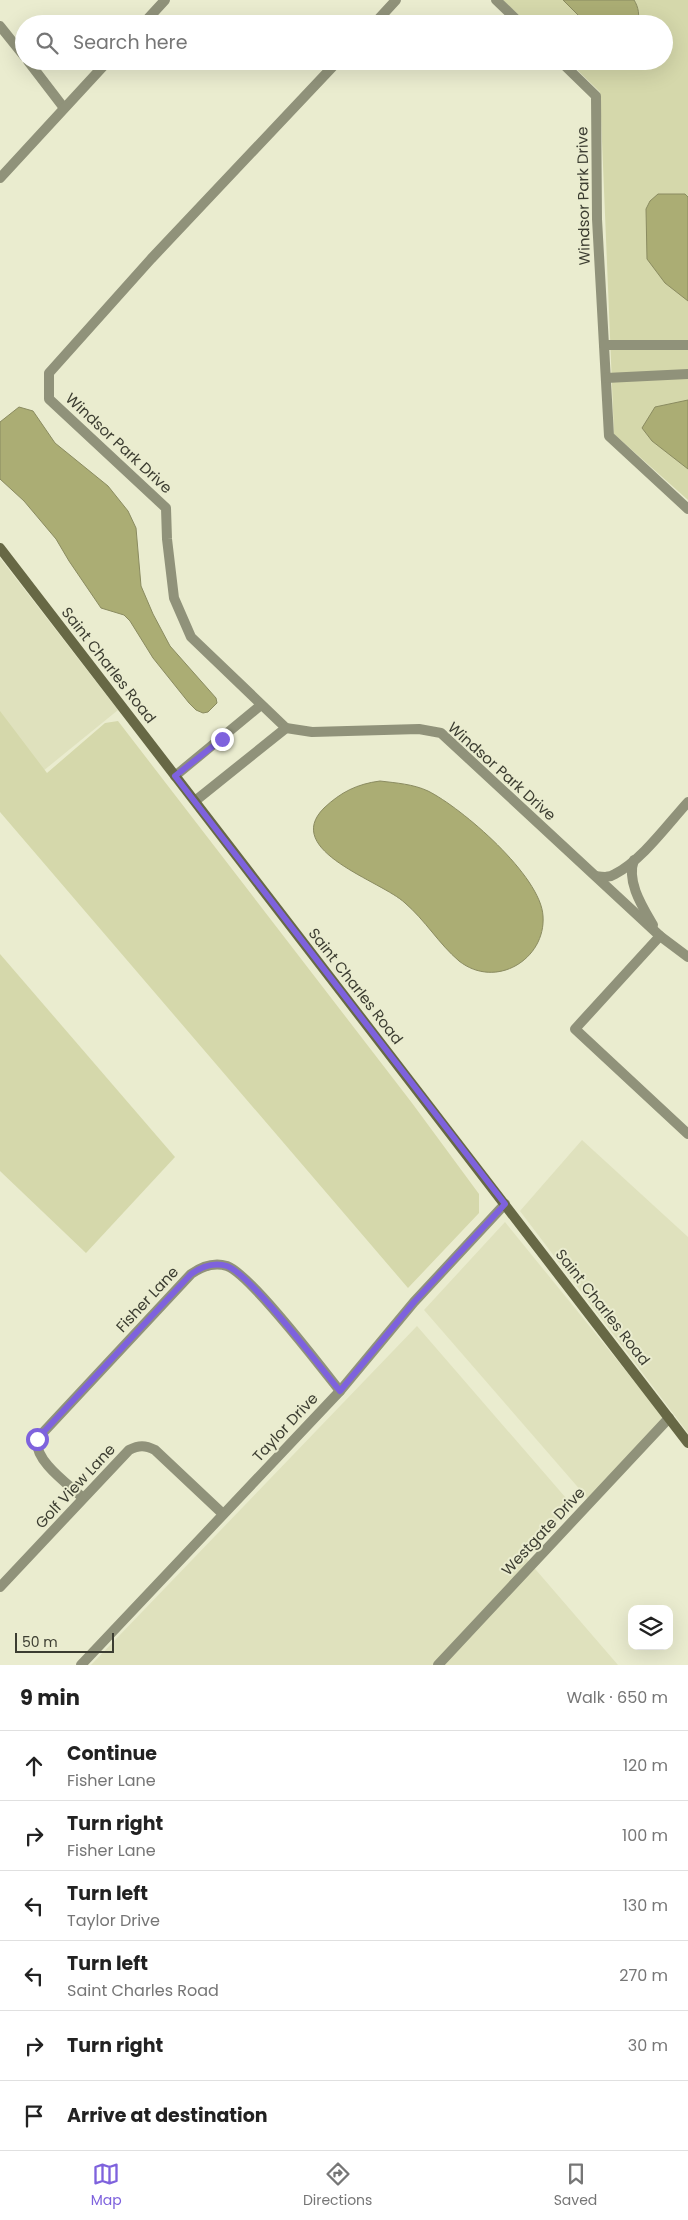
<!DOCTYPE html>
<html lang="en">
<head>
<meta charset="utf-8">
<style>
	body { margin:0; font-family:Poppins,sans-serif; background:#f2f2f2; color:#222 }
	.controls { position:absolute; right:15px; bottom:15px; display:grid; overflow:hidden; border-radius:10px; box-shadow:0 5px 20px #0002 }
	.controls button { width:45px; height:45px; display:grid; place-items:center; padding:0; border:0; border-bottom:1px solid #e0e0e0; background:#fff; color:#222; font:25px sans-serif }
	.scale { position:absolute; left:15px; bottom:12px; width:99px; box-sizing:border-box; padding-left:5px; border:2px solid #3c3d31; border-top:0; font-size:14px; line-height:18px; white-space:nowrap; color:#3c3d31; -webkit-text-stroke:4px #eaeccf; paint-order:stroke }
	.stop { position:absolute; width:15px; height:15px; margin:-11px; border:4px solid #7e62dd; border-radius:50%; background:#fff }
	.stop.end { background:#7e62dd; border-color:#fff; box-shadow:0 1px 5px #0008 }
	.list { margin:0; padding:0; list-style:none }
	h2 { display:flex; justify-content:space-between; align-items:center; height:65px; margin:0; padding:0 20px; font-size:21px }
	h2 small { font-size:16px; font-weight:400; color:#767676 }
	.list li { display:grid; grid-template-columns:32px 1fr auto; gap:15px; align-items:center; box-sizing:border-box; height:70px; padding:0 20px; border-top:1px solid #e0e0e0 }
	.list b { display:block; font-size:19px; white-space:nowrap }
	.list p { margin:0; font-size:16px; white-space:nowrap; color:#767676 }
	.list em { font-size:16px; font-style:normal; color:#767676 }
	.icon { flex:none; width:28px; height:28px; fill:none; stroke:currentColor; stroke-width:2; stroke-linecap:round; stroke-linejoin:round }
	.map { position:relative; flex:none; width:688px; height:1665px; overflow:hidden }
	.search { position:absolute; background:#fff; box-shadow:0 5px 20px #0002; left:15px; right:15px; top:15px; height:55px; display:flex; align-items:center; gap:12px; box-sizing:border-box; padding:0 18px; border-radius:28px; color:#767676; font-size:19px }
	.sheet { height:485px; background:#fff }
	nav { display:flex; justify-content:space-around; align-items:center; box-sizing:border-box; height:70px; border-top:1px solid #e0e0e0; background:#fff; font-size:14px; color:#767676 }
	nav a { display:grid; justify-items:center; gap:2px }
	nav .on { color:#7e62dd }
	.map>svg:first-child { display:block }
	.built { fill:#dfe1bd }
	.green { fill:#d5d8ab }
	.water { fill:#abad74; stroke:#8a8b60 }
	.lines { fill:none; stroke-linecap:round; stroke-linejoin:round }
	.street { stroke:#90927a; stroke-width:10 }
	.secondary { stroke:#676845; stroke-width:10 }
	.route { stroke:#7e62dd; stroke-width:6 }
	.labels { text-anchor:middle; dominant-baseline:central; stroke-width:4; stroke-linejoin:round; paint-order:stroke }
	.street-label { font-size:15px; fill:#3c3d31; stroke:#eaeccf }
</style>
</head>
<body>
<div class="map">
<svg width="688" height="1665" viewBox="0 0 688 1665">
	<rect width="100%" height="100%" fill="#eaeccf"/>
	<g class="built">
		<path d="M0 558 118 710 0 806Z"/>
		<path d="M582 1140 688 1237V1433L520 1211Z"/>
		<path d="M505 1222 665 1419 589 1500 424 1310Z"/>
		<path d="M417 1326 572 1505 524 1556 618 1665H91Z"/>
	</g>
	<g class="green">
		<path d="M503 0H688V500L614 434 600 92 568 61H664V24H528Z"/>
		<path d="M0 711 47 773 105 723 118 721 412 1103 479 1194V1213L408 1288 0 812Z"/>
		<path d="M0 954 175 1157 86 1253 0 1171Z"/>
	</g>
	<g class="water">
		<path d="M563 0H634C638 6 641 17 636 24H587Z"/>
		<path d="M658 194H685L688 197V301L665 283 647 259 646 209 650 201Z"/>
		<path d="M688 400V469L652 441 642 428 655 407Z"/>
		<path d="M19 407 33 411 55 443 108 486 128 511 136 528 141 586 153 614 170 646 216 698 217 703 208 712 203 713 196 710 189 703 153 658 130 621 124 615 101 608 69 561 56 539 24 501 0 479V422Z"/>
		<path d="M380 781C396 783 413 784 428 791 462 808 541 876 543 916 546 959 496 990 459 961 439 944 425 920 405 903 382 881 281 851 324 808 341 792 357 784 380 781Z"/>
	</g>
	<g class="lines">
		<g class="street">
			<path d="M496 0 521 24"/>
			<path d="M143 24 165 0"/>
			<path d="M374 24 396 0"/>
			<path d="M0 26 24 56"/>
			<path d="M28 61 64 108"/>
			<path d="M338 61 151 259 49 373V399L166 508 167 539 174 598 191 637 286 728 312 732 419 729 441 733 660 936 688 957"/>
			<path d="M560 61 596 96 597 219 609 436 688 509"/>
			<path d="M0 178 108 61"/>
			<path d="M604 345H688"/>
			<path d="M606 378 688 374"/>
			<path d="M175 776 261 705"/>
			<path d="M195 801 286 728"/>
			<path d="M634 860C626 881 642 906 653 925"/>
			<path d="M596 876C603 877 609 878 615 874 642 860 667 825 688 802"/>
			<path d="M660 936 575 1029 688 1134"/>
			<path d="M83 1498C68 1484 34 1461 37 1439L191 1274C201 1267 214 1262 227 1266 250 1274 321 1367 340 1391"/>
			<path d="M0 1587 129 1450C139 1445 145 1445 155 1450L223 1514"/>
			<path d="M81 1665 340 1391 414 1302 505 1204"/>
			<path d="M438 1665 669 1418"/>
		</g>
		<path class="secondary" d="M0 548 688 1443"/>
	</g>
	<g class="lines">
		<path class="route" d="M37 1439 191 1274C201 1267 214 1262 227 1266 250 1274 320 1367 340 1391L414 1302 505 1204 175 776 222 739"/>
	</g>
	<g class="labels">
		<g class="street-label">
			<text transform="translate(583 196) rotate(-91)">Windsor Park Drive</text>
			<text transform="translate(119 443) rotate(43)">Windsor Park Drive</text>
			<text transform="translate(109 665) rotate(52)">Saint Charles Road</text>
			<text transform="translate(502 771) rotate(42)">Windsor Park Drive</text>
			<text transform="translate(356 986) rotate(52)">Saint Charles Road</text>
			<text transform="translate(147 1299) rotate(-47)">Fisher Lane</text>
			<text transform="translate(603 1307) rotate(52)">Saint Charles Road</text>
			<text transform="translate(285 1427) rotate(-47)">Taylor Drive</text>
			<text transform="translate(75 1486) rotate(-47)">Golf View Lane</text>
			<text transform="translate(543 1531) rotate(-47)">Westgate Drive</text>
		</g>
	</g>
</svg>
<div class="controls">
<button><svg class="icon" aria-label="layers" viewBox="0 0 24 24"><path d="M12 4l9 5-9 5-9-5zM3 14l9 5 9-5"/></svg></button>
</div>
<div class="scale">50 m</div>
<div class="stop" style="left:37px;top:1439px"></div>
<div class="stop end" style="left:222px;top:739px"></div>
<div class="search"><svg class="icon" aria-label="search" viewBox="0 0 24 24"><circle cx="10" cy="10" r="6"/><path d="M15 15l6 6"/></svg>Search here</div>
</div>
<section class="sheet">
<h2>9 min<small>Walk · 650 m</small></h2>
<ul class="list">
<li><svg class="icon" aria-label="ahead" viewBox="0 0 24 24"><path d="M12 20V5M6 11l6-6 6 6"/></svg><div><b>Continue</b><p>Fisher Lane</p></div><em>120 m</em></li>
<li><svg class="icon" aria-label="right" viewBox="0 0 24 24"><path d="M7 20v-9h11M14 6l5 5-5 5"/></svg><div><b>Turn right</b><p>Fisher Lane</p></div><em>100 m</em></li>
<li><svg class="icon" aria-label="left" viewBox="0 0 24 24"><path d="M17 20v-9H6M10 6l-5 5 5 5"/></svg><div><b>Turn left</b><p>Taylor Drive</p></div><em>130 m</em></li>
<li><svg class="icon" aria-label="left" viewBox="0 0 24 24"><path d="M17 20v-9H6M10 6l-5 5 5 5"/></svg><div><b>Turn left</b><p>Saint Charles Road</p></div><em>270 m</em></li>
<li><svg class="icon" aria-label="right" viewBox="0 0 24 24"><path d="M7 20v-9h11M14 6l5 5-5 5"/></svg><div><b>Turn right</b></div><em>30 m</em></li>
<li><svg class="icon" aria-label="arrive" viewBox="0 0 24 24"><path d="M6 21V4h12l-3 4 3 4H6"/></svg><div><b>Arrive at destination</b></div></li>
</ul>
</section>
<nav>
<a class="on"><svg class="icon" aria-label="map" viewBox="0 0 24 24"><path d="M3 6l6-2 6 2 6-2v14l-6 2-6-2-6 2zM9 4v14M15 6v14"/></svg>Map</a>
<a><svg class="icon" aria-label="directions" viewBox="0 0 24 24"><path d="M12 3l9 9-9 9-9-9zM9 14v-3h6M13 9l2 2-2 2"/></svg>Directions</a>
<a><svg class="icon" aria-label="saved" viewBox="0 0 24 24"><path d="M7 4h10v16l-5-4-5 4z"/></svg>Saved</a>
</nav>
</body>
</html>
